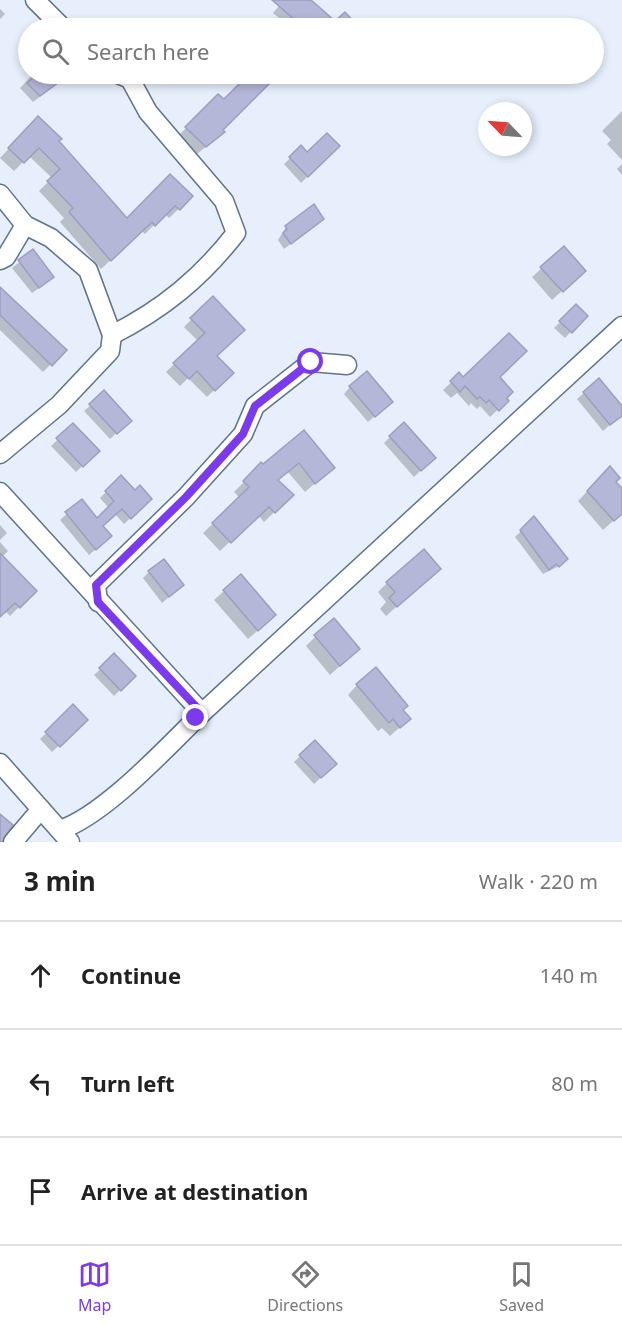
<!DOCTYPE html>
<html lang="en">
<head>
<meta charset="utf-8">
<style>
	body { margin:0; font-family:"Noto Sans",sans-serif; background:#f6f6f6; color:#222 }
	.compass { position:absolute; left:478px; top:102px; width:54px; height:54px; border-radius:50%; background:#fff; box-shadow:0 3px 9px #0003; rotate:295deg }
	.stop { position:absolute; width:18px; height:18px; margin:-14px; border:4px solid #7c3aed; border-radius:50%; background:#fff }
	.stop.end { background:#7c3aed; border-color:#fff; box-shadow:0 2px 6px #0008 }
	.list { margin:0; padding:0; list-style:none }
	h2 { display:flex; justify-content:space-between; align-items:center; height:78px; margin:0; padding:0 24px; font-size:26px }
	h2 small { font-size:20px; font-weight:400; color:#767676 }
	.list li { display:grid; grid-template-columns:39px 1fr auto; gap:18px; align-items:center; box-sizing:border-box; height:108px; padding:0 24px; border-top:2px solid #e0e0e0 }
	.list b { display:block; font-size:22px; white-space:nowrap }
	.list em { font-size:20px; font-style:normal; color:#767676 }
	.icon { flex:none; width:33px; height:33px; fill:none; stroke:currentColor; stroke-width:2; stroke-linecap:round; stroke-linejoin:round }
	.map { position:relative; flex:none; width:622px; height:842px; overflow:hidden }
	.search { position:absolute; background:#fff; box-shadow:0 3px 9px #0003; left:18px; right:18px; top:18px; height:66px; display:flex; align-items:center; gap:15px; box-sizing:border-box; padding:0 21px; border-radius:33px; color:#767676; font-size:22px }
	.sheet { height:402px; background:#fff }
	nav { display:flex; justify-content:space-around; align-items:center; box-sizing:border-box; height:84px; border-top:2px solid #e0e0e0; background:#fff; font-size:16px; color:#767676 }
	nav a { display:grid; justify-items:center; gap:3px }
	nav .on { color:#7c3aed }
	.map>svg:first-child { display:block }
	.shadow { fill:#0003 }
	.building { fill:#b5b7d8; stroke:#9c9fbf; stroke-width:1.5 }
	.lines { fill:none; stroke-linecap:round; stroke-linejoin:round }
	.minor-casing { stroke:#5e738c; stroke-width:21 }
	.minor { stroke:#fff; stroke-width:18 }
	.route { stroke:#7c3aed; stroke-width:8 }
</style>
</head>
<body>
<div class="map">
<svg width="622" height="842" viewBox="0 0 622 842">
	<rect width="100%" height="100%" fill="#e6effb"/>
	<g class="shadow">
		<path d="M284 0H309L335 23 357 27 291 28 273 13Z"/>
		<path d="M0 9 5 14 0 19Z"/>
		<path d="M33 74H62L54 86 33 102 20 88Z"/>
		<path d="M251 74H266L272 79 214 140 196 155 178 136 218 96 223 101Z"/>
		<path d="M622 111V160L607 144 611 140 602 131Z"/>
		<path d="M38 118 126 221 191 197 169 218 165 214 145 234 142 231 101 269 60 222 64 218 39 191 52 178 29 156 14 171 0 158Z"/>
		<path d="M338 146 301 183 284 164 301 148 307 154Z"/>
		<path d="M622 164V175L617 169Z"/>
		<path d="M316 225 284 249 278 240 286 227Z"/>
		<path d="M33 251 46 283 32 293 12 268Z"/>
		<path d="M542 268 574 280 552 300 532 277Z"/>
		<path d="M0 288 65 350 43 372 0 330Z"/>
		<path d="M213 298 215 356 232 373 207 397 188 378 180 386 166 372 198 341 184 327Z"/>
		<path d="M576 306 586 316 565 338 554 328Z"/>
		<path d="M459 375 463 380 498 377 507 401 490 417 480 406 477 409 471 403 469 406 457 393 451 398 443 390Z"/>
		<path d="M599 380 622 408V414L603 431 577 399Z"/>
		<path d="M350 387 384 408 368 422 344 394Z"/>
		<path d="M104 393 129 421 110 439 84 411Z"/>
		<path d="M73 425 98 451 76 472 51 446Z"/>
		<path d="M304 433 333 468 305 492 288 472 277 480 292 495 264 522 258 515 220 551 203 533 240 498 234 492 261 465Z"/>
		<path d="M390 437 427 464 414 477 384 443Z"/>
		<path d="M121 477 135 492 150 499 124 524 115 514 102 526 104 542 89 555 60 520 81 501 97 520 109 508 100 498Z"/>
		<path d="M601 477 614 482 622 491V513L603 530 578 501Z"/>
		<path d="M534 518 561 565 543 574 515 537Z"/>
		<path d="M0 525 7 533 0 540Z"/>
		<path d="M0 542 8 551 2 557 35 591 10 616 5 611 0 616Z"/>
		<path d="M149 572 176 591 162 603 143 578Z"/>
		<path d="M429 578 386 616 380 609 386 602 378 592 387 583Z"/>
		<path d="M224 591 265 624 248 639 214 600Z"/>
		<path d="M315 637 349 658 330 675 306 646Z"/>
		<path d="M114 656 134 676 114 696 94 675Z"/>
		<path d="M357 685 402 710 409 719 390 736 382 728 378 731 348 695Z"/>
		<path d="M73 707 86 720 52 752 40 739Z"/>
		<path d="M315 742 335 764 314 784 294 762Z"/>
	</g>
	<g class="building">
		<path d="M272 0H311L335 21 345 12 360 28H304Z"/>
		<path d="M37 74H55L62 80 40 96 27 83Z"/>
		<path d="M249 74H268L274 79 223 130 225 132 206 147 185 127 218 94 224 99Z"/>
		<path d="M38 116 62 139 59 141 127 218 170 174 193 196 180 210 175 206 155 226 152 222 111 261 69 212 73 208 47 181 60 169 39 148 24 163 8 148Z"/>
		<path d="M327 133 340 146 308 177 289 157 301 145 307 152Z"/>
		<path d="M314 204 324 219 291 244 283 233 287 229 285 226Z"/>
		<path d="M564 246 586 271 563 292 540 267Z"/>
		<path d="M33 249 54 277 39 288 18 260Z"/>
		<path d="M0 287 67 350 52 366 0 315Z"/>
		<path d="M213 296 245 330 217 356 234 373 215 391 197 371 189 379 173 363 205 333 190 318Z"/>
		<path d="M576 304 588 316 572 333 559 321Z"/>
		<path d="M509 333 527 351 500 377 513 392 507 398 509 401 499 411 489 400 486 403 480 397 477 399 465 386 460 392 450 381 459 372 463 377Z"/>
		<path d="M367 371 393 402 375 417 349 386Z"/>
		<path d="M599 378 622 406V416L610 425 583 392Z"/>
		<path d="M104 390 132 421 117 434 89 404Z"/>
		<path d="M404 422 436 458 421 471 389 436Z"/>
		<path d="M73 423 100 451 83 467 56 438Z"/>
		<path d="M304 430 335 468 315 484 299 463 278 480 294 495 275 513 269 507 231 543 212 523 249 487 243 481 261 462 263 464Z"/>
		<path d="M610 466 620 478 616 482 622 488V514L614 521 587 491Z"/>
		<path d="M121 475 135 490 140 485 152 499 131 519 122 509 103 526 112 536 96 550 65 512 82 499 97 518 114 501 105 491Z"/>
		<path d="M534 516 568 559 559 567 556 564 549 570 520 530Z"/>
		<path d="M424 549 441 569 397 607 389 598 395 592 386 582Z"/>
		<path d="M0 553 37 591 20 608 15 603 0 617Z"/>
		<path d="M164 559 184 585 169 597 148 571Z"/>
		<path d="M241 574 276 615 258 631 223 590Z"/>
		<path d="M334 618 360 649 340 666 314 635Z"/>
		<path d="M114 653 136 676 121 691 99 668Z"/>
		<path d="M376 667 408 706 403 710 411 719 400 728 393 719 389 723 356 684Z"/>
		<path d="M73 704 88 720 60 747 45 732Z"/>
		<path d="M315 740 337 764 321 778 299 755Z"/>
		<path d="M0 814 13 825 2 842H0Z"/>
	</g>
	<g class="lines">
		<g class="minor-casing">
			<g id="minor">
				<path d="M35 0 63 28"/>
				<path d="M0 194 25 225 51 238 88 270 112 335 110 351 59 405 0 454"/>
				<path d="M0 260 6 257 25 225"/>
				<path d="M112 335C163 309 201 278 236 233L224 201 148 112 130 79 118 74"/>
				<path d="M0 492 202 713C167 747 105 815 60 830"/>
				<path d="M98 602 96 585 186 497 243 434 255 406 311 362 347 365"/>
				<path d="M202 713 622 326"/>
				<path d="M0 763 70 842"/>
				<path d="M13 842 41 809"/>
			</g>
		</g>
		<use href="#minor" class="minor"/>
	</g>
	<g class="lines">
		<path class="route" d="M196 718 202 713 98 602 96 585 186 497 243 434 255 406 311 362"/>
	</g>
</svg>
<svg class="compass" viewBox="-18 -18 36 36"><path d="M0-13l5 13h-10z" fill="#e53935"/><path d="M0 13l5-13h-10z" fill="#767676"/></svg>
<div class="stop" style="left:311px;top:362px"></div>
<div class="stop end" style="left:196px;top:718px"></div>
<div class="search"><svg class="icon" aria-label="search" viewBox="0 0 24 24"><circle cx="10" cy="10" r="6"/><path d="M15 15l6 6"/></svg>Search here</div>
</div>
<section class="sheet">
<h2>3 min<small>Walk · 220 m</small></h2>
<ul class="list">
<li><svg class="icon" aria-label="ahead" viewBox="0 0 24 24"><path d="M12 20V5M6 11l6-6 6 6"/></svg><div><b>Continue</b></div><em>140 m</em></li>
<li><svg class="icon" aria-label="left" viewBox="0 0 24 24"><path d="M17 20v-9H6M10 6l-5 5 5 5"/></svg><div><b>Turn left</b></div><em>80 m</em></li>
<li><svg class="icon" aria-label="arrive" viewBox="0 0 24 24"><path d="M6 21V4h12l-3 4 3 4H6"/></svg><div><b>Arrive at destination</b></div></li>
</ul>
</section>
<nav>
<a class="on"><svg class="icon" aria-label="map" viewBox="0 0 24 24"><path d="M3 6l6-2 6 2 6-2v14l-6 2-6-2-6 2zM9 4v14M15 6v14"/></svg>Map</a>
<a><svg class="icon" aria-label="directions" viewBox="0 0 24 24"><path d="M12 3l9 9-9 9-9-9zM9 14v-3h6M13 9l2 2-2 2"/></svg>Directions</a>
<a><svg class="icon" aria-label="saved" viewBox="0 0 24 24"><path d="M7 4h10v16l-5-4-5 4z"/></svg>Saved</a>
</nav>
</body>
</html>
